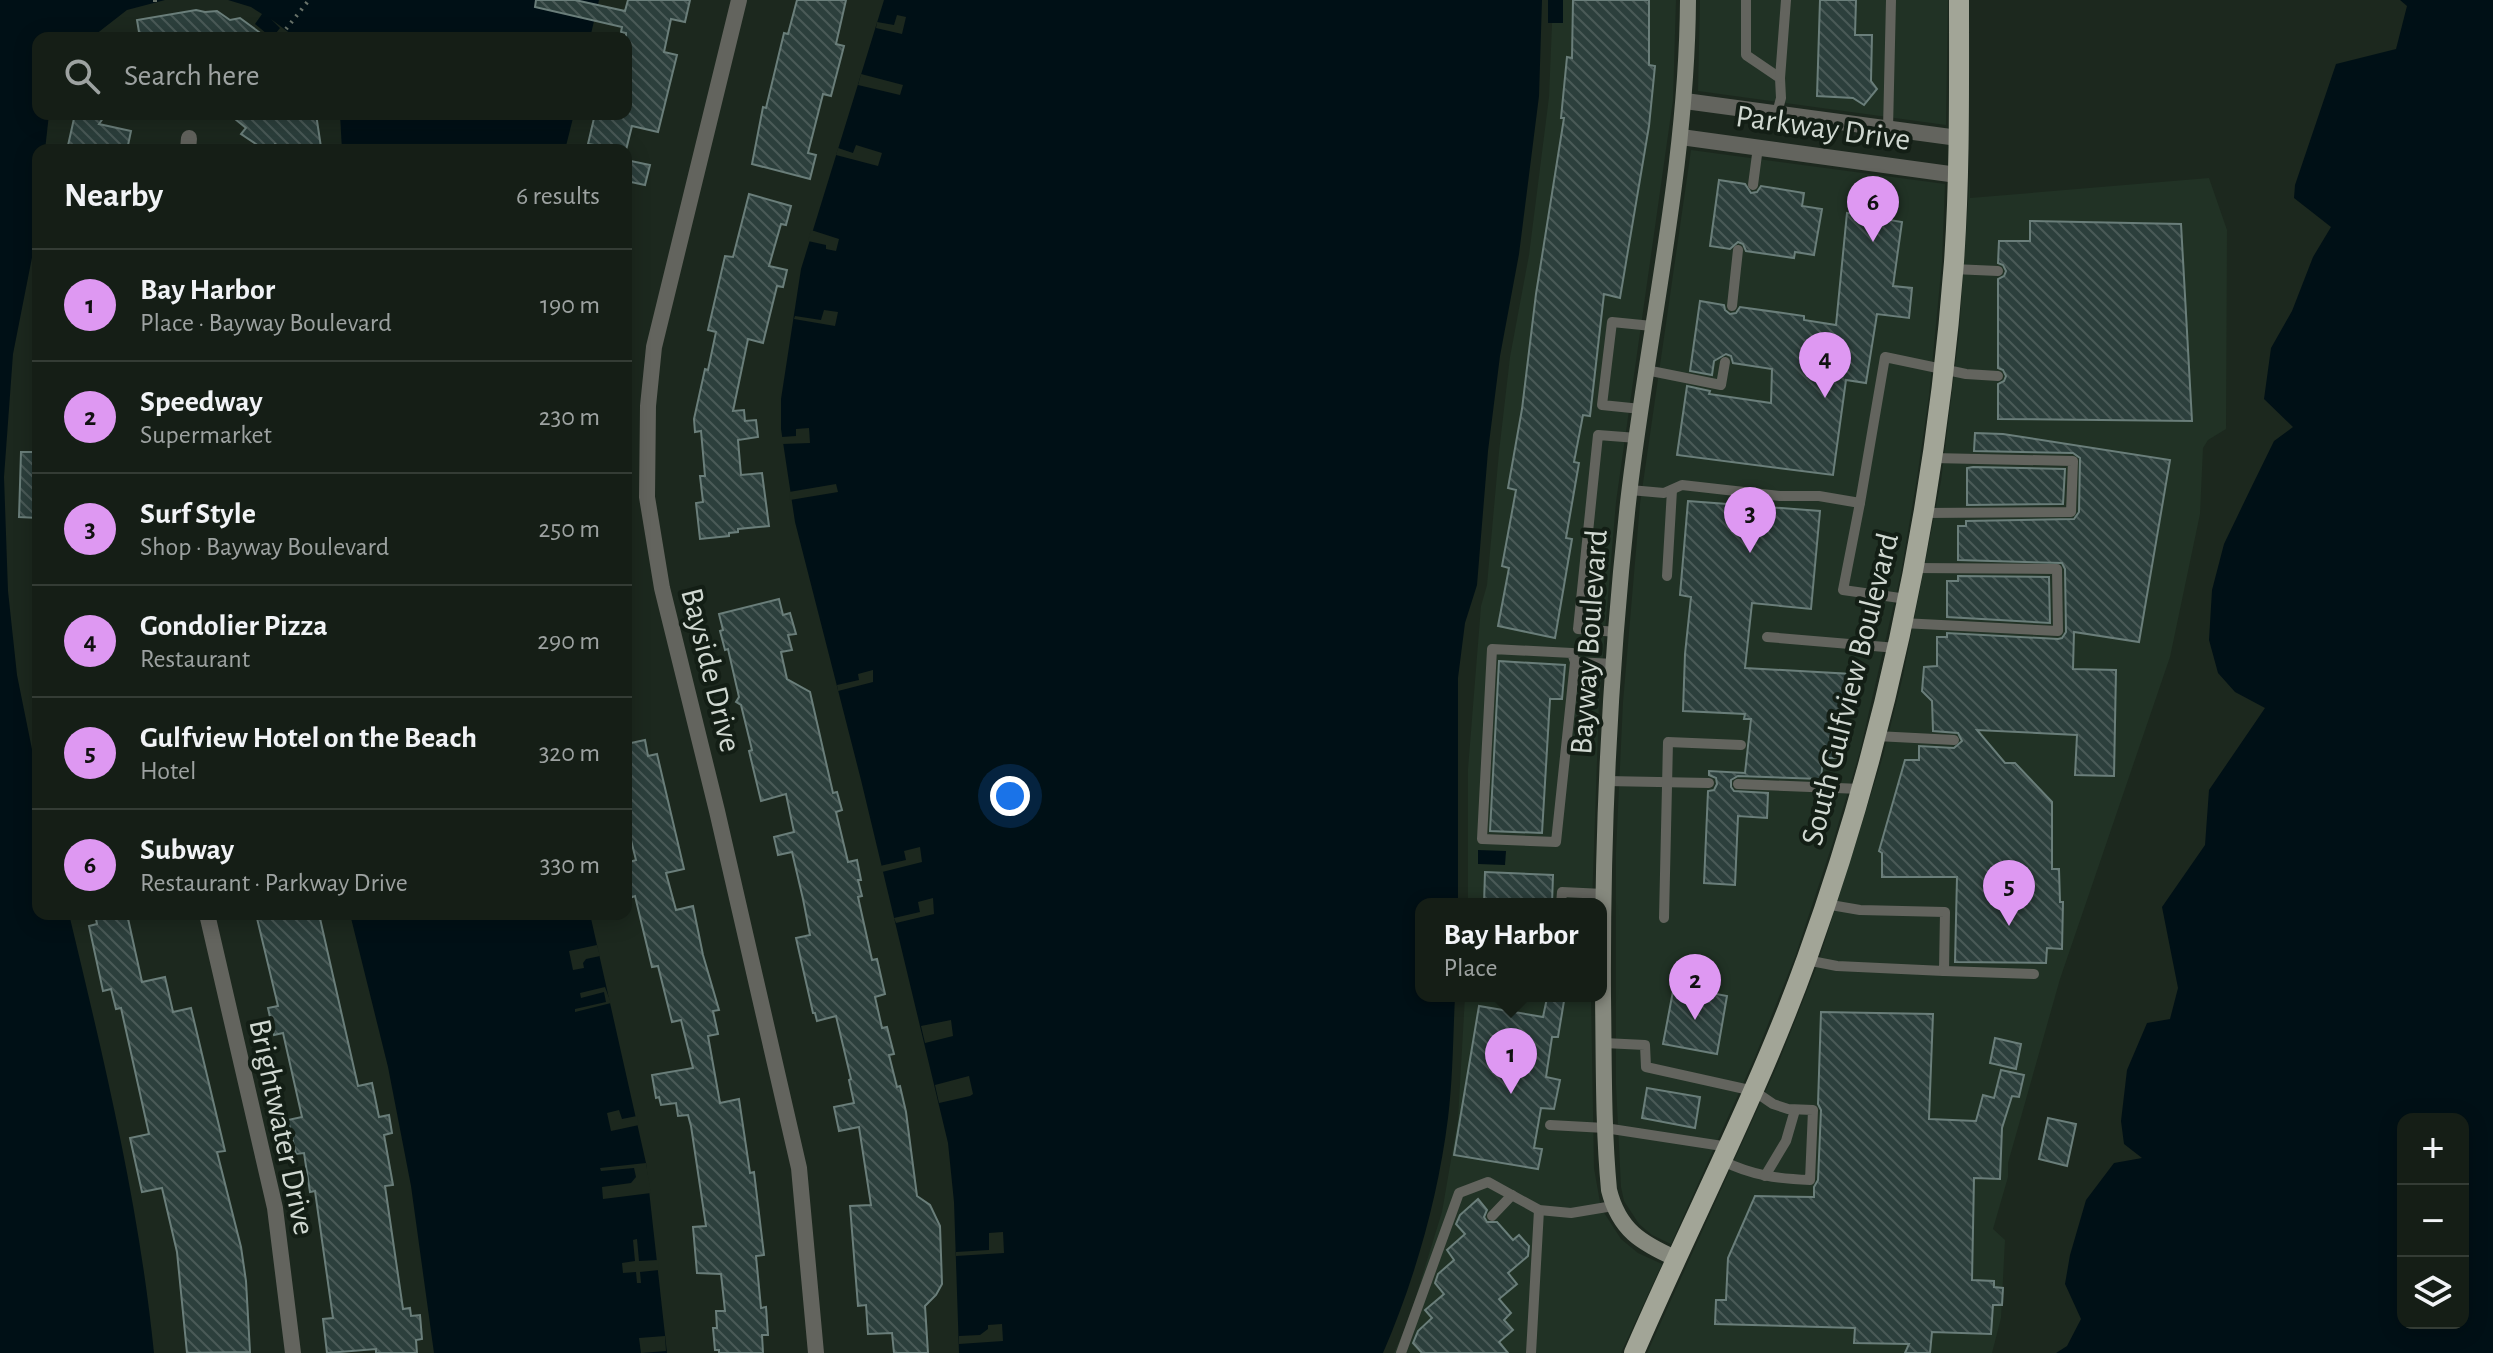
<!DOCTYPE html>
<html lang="en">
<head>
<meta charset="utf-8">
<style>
	body { margin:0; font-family:"Alegreya Sans",sans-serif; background:#222b23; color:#f1f3f6 }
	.controls { position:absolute; right:24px; bottom:24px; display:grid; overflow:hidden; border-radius:16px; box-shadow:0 4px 20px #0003 }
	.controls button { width:72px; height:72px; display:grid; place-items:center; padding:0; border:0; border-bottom:2px solid #343c35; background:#151e16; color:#f1f3f6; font:40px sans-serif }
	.you { position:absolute; left:1010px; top:796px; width:28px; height:28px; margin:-20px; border:6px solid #fff; border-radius:50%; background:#1a73e8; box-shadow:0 0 0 12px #1a73e833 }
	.badge { display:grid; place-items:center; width:52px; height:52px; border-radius:50%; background:#de98f2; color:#111; font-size:26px; font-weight:700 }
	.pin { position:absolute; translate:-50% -66px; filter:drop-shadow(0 2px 4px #0008) }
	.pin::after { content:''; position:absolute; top:42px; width:28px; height:24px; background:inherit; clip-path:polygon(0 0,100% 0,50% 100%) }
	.popup { position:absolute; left:1415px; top:898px; width:192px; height:104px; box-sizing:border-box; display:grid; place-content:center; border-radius:16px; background:#151e16; filter:drop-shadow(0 2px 6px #0005); font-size:26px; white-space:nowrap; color:#9da2a1 }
	.popup b { font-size:30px; color:#f1f3f6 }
	.popup::after { content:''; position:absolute; left:50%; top:100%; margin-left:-16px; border:16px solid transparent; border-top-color:#151e16 }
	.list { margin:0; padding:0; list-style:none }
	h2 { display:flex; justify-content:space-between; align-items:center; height:104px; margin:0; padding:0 32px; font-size:34px }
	h2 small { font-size:26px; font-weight:400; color:#9da2a1 }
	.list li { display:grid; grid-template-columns:52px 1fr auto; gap:24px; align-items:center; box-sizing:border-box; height:112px; padding:0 32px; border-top:2px solid #343c35 }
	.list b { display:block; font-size:30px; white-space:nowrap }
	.list p { margin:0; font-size:26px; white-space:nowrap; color:#9da2a1 }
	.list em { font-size:26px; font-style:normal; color:#9da2a1 }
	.icon { flex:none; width:44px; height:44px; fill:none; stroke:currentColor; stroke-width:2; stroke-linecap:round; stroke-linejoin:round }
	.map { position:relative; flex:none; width:2493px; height:1353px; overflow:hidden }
	.search { position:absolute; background:#151e16; box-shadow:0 4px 20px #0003; left:32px; top:32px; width:600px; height:88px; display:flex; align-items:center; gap:20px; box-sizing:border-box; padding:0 28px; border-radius:16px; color:#9da2a1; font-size:30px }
	.panel { position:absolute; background:#151e16; box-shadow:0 4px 20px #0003; left:32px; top:144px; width:600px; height:776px; border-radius:16px }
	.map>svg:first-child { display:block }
	.built { fill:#213225 }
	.water { fill:#001016; fill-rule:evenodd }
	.pier { fill:#1c281e }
	.building { fill:url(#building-back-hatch); stroke:#6a7e7a; stroke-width:2 }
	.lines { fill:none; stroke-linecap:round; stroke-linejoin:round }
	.path { stroke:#69736a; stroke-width:4; stroke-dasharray:2 6; stroke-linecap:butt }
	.lane { stroke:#63645e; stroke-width:10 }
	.street { stroke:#63645e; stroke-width:16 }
	.secondary { stroke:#86897e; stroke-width:16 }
	.primary { stroke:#a2a597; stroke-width:20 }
	.labels { text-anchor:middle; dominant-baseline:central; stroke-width:8; stroke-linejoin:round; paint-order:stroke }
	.street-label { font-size:32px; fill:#d0d8d1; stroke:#131e15 }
</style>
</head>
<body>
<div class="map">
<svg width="2493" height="1353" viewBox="0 0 2493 1353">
	<defs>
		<pattern id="building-back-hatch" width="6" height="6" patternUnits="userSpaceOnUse" patternTransform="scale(2)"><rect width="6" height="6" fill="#2c3f3c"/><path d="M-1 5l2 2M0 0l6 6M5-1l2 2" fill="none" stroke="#4a5a57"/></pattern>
	</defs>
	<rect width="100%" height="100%" fill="#1c281e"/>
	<g class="built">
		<path d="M1553 0H1676L1673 100 1616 502 1599 703 1592 904H1468V769L1481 606 1487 585 1499 452 1510 357 1529 255 1549 97Z"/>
		<path d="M1700 0H1948L1946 125 1698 91Z"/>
		<path d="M1691 150 1945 184 1942 262 1929 396 1917 478 1901 573 1860 751 1833 842 1795 957 1755 1057 1671 1244 1652 1235 1639 1224 1624 1201 1621 1187 1616 1085V852L1623 702 1640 504Z"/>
		<path d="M1970 173V198L2209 178 2227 230 2226 429 2208 440 2203 448 2200 514 2170 657 2060 979 2008 1163V1177L1993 1229 2005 1240 2001 1318 1992 1353H1647L1778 1064 1818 963 1883 756 1903 676 1941 481 1959 334Z"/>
		<path d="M1465 996H1591L1594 1168 1601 1208 1621 1239 1638 1253 1662 1264 1621 1353H1394L1409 1319 1442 1212 1458 1119Z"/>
	</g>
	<g class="water">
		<path d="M0 0H165L127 10 91 38H38V114H49L45 150H38V227L13 354 4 477 8 591 17 675 38 779V914H69C104 1060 139 1204 154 1353H0Z"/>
		<path d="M228 0H599L590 38H296L271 19 280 28 272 38 255 24 262 14 251 7Z"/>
		<path d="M884 0H1542L1539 96 1519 254 1500 356 1488 451 1477 585 1465 623 1458 678V904H1421V996H1455C1453 1037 1453 1078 1448 1118 1438 1198 1415 1279 1383 1353H959L954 1202 948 1143 861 780 795 522 781 429V399L801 269Z"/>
		<rect x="1548" y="0" width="15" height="23"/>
		<path d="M2400 0H2493V1353H2056L2067 1346 2081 1319 2065 1284 2070 1255 2086 1200 2114 1163 2142 1158 2124 1144 2121 1121 2127 1070 2147 1023 2170 1019 2178 988 2162 907 2205 845 2209 790 2265 708 2235 692 2218 673 2209 640 2212 590 2224 544 2250 490 2274 441 2293 427 2264 399 2271 348 2292 311 2313 257 2331 227 2294 198 2295 185 2336 64 2396 49 2407 6ZM2463 1119V1323H2403V1119Z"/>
		<path d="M340 114H574L565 150H342Z"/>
		<path d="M1478 850 1506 851 1505 865 1478 864Z"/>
		<path d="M350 914H590L646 1163 667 1353H434L411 1186 388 1067Z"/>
	</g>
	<g class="pier">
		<path d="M897 15 906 17 902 34 876 28 877 22 894 25Z"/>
		<path d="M861 74 903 85 900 95 858 85Z"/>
		<path d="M856 145 882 153 878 166 836 155 838 148 853 153Z"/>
		<path d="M811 230 839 239 836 251 826 249V245L808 241Z"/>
		<path d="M824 310 838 312 835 326 794 319 795 316 821 320Z"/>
		<path d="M809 428 810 443 782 444V437L796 436V429Z"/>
		<path d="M836 484 838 492 790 500 789 492Z"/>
		<path d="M873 670V682L838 691 837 685 859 680 858 674Z"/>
		<path d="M920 847 922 862 882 872 880 866 906 860 904 851Z"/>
		<path d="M933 898 934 914 896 923 894 918 920 912 918 902Z"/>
		<path d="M597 945 600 956 586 959 583 963 584 968 573 970 569 951Z"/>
		<path d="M605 987 611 1003 575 1012V1009L606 1002 604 992 581 998 580 993Z"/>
		<path d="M951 1020 953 1036 925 1043 921 1026Z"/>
		<path d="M969 1076 973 1094 970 1096 939 1103 935 1085Z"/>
		<path d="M619 1110 622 1119 637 1116 639 1125 611 1131 607 1113Z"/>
		<path d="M646 1163 651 1193 603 1199 602 1187 631 1183 636 1177 634 1168 601 1171 600 1168Z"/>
		<path d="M1003 1232 1004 1253 956 1256V1252L989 1250V1233Z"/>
		<path d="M637 1239 639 1261 658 1260 659 1270 640 1272 641 1283H637L636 1272 623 1273 622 1263 635 1261 633 1240Z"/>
		<path d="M1002 1324 1003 1341 959 1344V1336L980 1335 988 1329V1325Z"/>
		<path d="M665 1336 666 1351 641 1353 639 1338Z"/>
	</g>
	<g class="building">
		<path d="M536 0H575L625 11 628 0H690L685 22 671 19 664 52 677 55 658 132 632 126 626 150 588 144 595 114H626V33L621 32 622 27 535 7Z"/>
		<path d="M797 0H846L836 44 844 46 831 96 823 94 808 153 816 155 810 179 752 164 763 107 766 108 784 33 788 34Z"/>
		<path d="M1573 0H1649V65L1655 66 1649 126 1620 298 1604 294 1590 416 1583 415 1574 462 1579 463 1566 538 1572 539 1555 638 1498 626 1509 568 1502 566 1516 490 1508 488 1522 409 1536 294 1564 118H1561L1567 57 1572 58Z"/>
		<path d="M1820 0H1856L1855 35H1872L1871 81 1877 89 1864 105 1853 98 1817 96Z"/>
		<path d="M196 10 205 12 217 11 230 20 240 18 267 38H140L137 20Z"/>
		<path d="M75 114H106L99 124 131 131 127 150H67Z"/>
		<path d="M229 114H316L321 147 283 150 275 144 270 150H265L241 134 246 128Z"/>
		<path d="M626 160 650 165 645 185 626 181Z"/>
		<path d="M1719 180 1745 184 1751 193 1757 192 1761 186 1804 193 1802 206 1822 209 1814 255 1795 252 1794 258 1746 251 1743 244 1738 242 1730 249 1710 246Z"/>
		<path d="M749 194 791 206 786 225 781 224 769 266 787 270 783 287 777 286 763 343 748 339 733 411 744 410 745 421 756 420 758 437 738 440 741 475 762 473 769 526 738 529V532L729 533V536L700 539 696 503 703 502 700 476H705L701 431 695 432 694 419 705 369 708 370 716 332 708 330 725 256 733 257Z"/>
		<path d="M1847 213 1902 222 1893 286 1912 288 1909 318 1877 314 1866 383 1846 380 1833 475 1677 455 1687 386 1710 391 1709 394 1771 403 1772 369 1733 363 1731 356 1726 354 1714 361 1712 375 1690 371 1700 301 1724 305 1725 310 1730 314 1736 313 1740 307 1804 316V320L1836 325Z"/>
		<path d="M2030 221 2181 224 2192 421 1998 419V384L2004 381 2006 376 2003 370 1998 368V279L2004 276 2006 271 2003 265 1998 263 1999 241H2030Z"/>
		<path d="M1975 433 2003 434 2170 460 2139 642 2074 632 2073 669 2116 670 2114 776 2075 775 2077 735 1977 730 2005 763H2015L2052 802V869H2059L2060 902H2063L2062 949 2047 948 2046 963 1955 962 1957 877H1882V853L1879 851 1905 760H1919V746L1954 748 1962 741 1958 733 1933 731 1932 701 1922 691 1924 667 1937 666V637H1947V633L2058 639 2062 638 2066 632 2065 569 2062 563 1958 560V526H1966V521L2074 519 2079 512 2080 458 2073 453 1974 451Z"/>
		<path d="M21 452H38V518L19 517Z"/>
		<path d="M1973 467 2065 469 2063 504 1967 505V468Z"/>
		<path d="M1688 501 1820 511 1811 609 1752 603 1745 668 1852 674 1840 758H1823L1821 779 1738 776 1731 780V787L1734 791 1768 793 1767 818 1738 816 1735 885 1704 883 1708 791 1714 790 1717 784 1716 778 1709 775V771L1745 773 1751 719H1744L1745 714 1683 711 1685 654 1691 597 1680 595Z"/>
		<path d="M1958 576 2049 577 2050 623 1947 617V581H1958Z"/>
		<path d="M779 599 783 615 790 613 796 634 788 635 792 650 781 652 787 679 810 692 833 793 837 792 842 810 836 812 848 862 857 860 861 880H858L862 896 858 897 872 960 877 959 885 994 875 997 882 1028 887 1027 894 1054 889 1055 897 1087 900 1086 906 1112 917 1196 930 1205 940 1226 942 1284 936 1295 925 1306 928 1353H894L892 1333 868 1334 866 1305 858 1306 850 1206 871 1205 859 1127 839 1131 834 1107 854 1103 849 1080 851 1079 836 1016 817 1021 815 1013H813L796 938 810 935 803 899 792 852 778 855 774 837 794 832 786 794 761 801 749 751 752 750 741 705 736 702 739 697 728 649 725 650 720 631 723 630 719 614Z"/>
		<path d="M1499 661 1565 665 1562 699H1550L1542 833 1490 831Z"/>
		<path d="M645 740 648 756 657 754 684 869 666 873 676 910 693 906 703 955 719 1010 713 1011 718 1034 708 1036 720 1103 739 1099 750 1173 754 1172 764 1255 756 1256 761 1308 766 1307 768 1335H762L763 1353H719V1350H715L713 1328H717L716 1311H725L721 1274 697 1273 693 1227 706 1226 691 1126 688 1115 678 1116 676 1103 661 1105 659 1097 656 1098 652 1075 693 1068 681 1020 672 1022 658 966 652 967 635 896 630 898 626 880V863L636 860 626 820V744Z"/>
		<path d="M1485 872 1553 875 1552 904H1484Z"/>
		<path d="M95 914H127L142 982 165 977 173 1012 191 1008 225 1151 217 1152 241 1247 246 1281 250 1352 187 1353 177 1252 162 1188 142 1192 130 1138 149 1134 121 1008 116 1009 111 989 103 991 89 926 97 924Z"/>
		<path d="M256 914H319L358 1086 372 1083 379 1117 389 1115 392 1133 384 1135 393 1185 385 1186 403 1309 410 1308 411 1316 420 1315 422 1339 416 1340 417 1353H376V1349L327 1353 323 1319 333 1318 315 1191 310 1192 304 1153 296 1154 288 1120 302 1117 283 1033 274 1035 268 1008 278 1006Z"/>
		<path d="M1674 986 1727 996 1717 1054 1663 1044Z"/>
		<path d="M1547 998 1564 1001 1558 1037H1552L1546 1077 1560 1080 1554 1109 1541 1108 1534 1148 1542 1149 1538 1169 1454 1155 1479 1006 1543 1017Z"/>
		<path d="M1821 1012 1933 1014 1929 1119 1976 1121 1983 1095 1994 1098 2001 1070 2024 1075 2019 1097 2012 1096 2002 1128 2000 1179 1974 1178 1972 1280 1994 1281V1287L2003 1288 2002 1305H1993L1991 1334 1932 1332 1930 1353H1905L1909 1344 1854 1343 1855 1328 1715 1324 1716 1300H1726L1728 1258 1755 1196 1814 1197V1187L1818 1180 1821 1110 1818 1104Z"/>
		<path d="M1995 1038 2021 1044 2016 1069 1990 1063Z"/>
		<path d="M1647 1088 1700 1097 1695 1128 1642 1118Z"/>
		<path d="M2048 1118 2076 1124 2067 1166 2039 1159Z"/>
		<path d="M1478 1199 1487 1210 1484 1217 1487 1222H1497L1513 1240 1519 1235 1529 1246 1528 1256 1508 1273 1517 1284 1499 1299 1511 1313 1504 1320 1513 1330 1499 1342 1508 1353H1422L1413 1343 1418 1331 1432 1318 1425 1310 1444 1294 1435 1283 1438 1274 1454 1260 1447 1250 1465 1234 1456 1224 1460 1215Z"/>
	</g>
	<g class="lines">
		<g class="path">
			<path d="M155 0V3"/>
			<path d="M286 29 309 0"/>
		</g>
		<g class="lane">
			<path d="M1746 0V55L1780 78 1781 98 1777 113"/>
			<path d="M1780 78 1786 0"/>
			<path d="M1888 129 1891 0"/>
			<path d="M1753 185 1758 147"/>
			<path d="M1953 269 1998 271"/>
			<path d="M1732 306 1738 250"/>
			<path d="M1646 370 1721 385 1725 362"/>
			<path d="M1641 409 1602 405 1612 322 1652 326"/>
			<path d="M1630 490 1664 493 1682 485 1780 496H1819L1860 503 1885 357 1966 374 1998 376"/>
			<path d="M1860 503 1843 590 1907 599"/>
			<path d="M1923 513 2071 512 2073 461 1933 458"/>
			<path d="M1667 576 1672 490"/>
			<path d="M1902 623 2058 631 2057 569 1914 568"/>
			<path d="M1617 632 1578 629 1598 435 1637 438"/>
			<path d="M1767 637 1897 648"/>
			<path d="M1492 649 1572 653 1575 662 1556 842 1482 839Z"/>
			<path d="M1575 662 1614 664"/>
			<path d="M1876 736 1954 740"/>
			<path d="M1607 781 1709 783"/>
			<path d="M1738 784 1861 789"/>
			<path d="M1561 904 1562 892 1604 894"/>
			<path d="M1664 918 1668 742 1741 745"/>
			<path d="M1806 960 1837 966 1944 971 1945 912 1860 910 1825 904"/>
			<path d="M1944 971 2034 974"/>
			<path d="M1604 1043 1645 1045 1646 1067 1754 1091 1773 1104 1788 1109 1813 1110 1810 1180C1778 1179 1751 1175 1723 1161"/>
			<path d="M1550 1125 1605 1128 1729 1147"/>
			<path d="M1765 1176 1786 1141 1795 1110"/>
			<path d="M1492 1216 1512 1195"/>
			<path d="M1401 1353 1459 1193 1488 1182 1539 1210 1571 1213 1613 1206"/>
			<path d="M1531 1353 1539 1210"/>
		</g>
		<g class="street">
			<path d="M739 0 654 347 648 406 647 497 662 588 717 811 799 1168 816 1353"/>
			<path d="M1685 101 1958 138"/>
			<path d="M1681 137 1957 175"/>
			<path d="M188 150 189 138"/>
			<path d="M207 914 275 1208 293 1353"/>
		</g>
		<path class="secondary" d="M1677 1259C1641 1243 1619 1230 1609 1190 1603 1126 1604 1061 1603 997 1602 832 1610 666 1628 503 1647 335 1687 169 1688 0"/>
		<path class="primary" d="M1634 1353C1691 1221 1758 1094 1807 958 1888 734 1936 499 1954 262 1960 175 1959 87 1959 0"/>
	</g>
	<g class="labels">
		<g class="street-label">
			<text transform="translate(1823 128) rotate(8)">Parkway Drive</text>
			<text transform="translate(1589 642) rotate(-86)">Bayway Boulevard</text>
			<text transform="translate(711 670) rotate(76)">Bayside Drive</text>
			<text transform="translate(1850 689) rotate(-76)">South Gulfview Boulevard</text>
			<text transform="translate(282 1127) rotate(78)">Brightwater Drive</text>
		</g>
	</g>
</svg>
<div class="controls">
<button>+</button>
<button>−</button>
<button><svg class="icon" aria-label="layers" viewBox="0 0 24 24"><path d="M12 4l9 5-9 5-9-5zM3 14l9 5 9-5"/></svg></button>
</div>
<div class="you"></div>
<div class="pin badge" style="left:1511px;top:1094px">1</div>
<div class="popup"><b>Bay Harbor</b>Place</div>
<div class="pin badge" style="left:1695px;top:1020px">2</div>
<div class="pin badge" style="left:1750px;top:553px">3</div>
<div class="pin badge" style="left:1825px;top:398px">4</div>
<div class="pin badge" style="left:2009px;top:926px">5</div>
<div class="pin badge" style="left:1873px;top:242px">6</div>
<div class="search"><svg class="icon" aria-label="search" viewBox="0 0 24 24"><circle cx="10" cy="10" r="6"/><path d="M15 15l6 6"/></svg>Search here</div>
<section class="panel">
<h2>Nearby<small>6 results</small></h2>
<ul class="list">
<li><span class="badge">1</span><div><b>Bay Harbor</b><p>Place · Bayway Boulevard</p></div><em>190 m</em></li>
<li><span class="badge">2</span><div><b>Speedway</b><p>Supermarket</p></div><em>230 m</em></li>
<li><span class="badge">3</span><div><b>Surf Style</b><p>Shop · Bayway Boulevard</p></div><em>250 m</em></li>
<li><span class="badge">4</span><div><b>Gondolier Pizza</b><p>Restaurant</p></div><em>290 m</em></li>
<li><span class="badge">5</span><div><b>Gulfview Hotel on the Beach</b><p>Hotel</p></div><em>320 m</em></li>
<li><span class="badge">6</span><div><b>Subway</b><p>Restaurant · Parkway Drive</p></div><em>330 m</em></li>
</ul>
</section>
</div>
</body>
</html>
